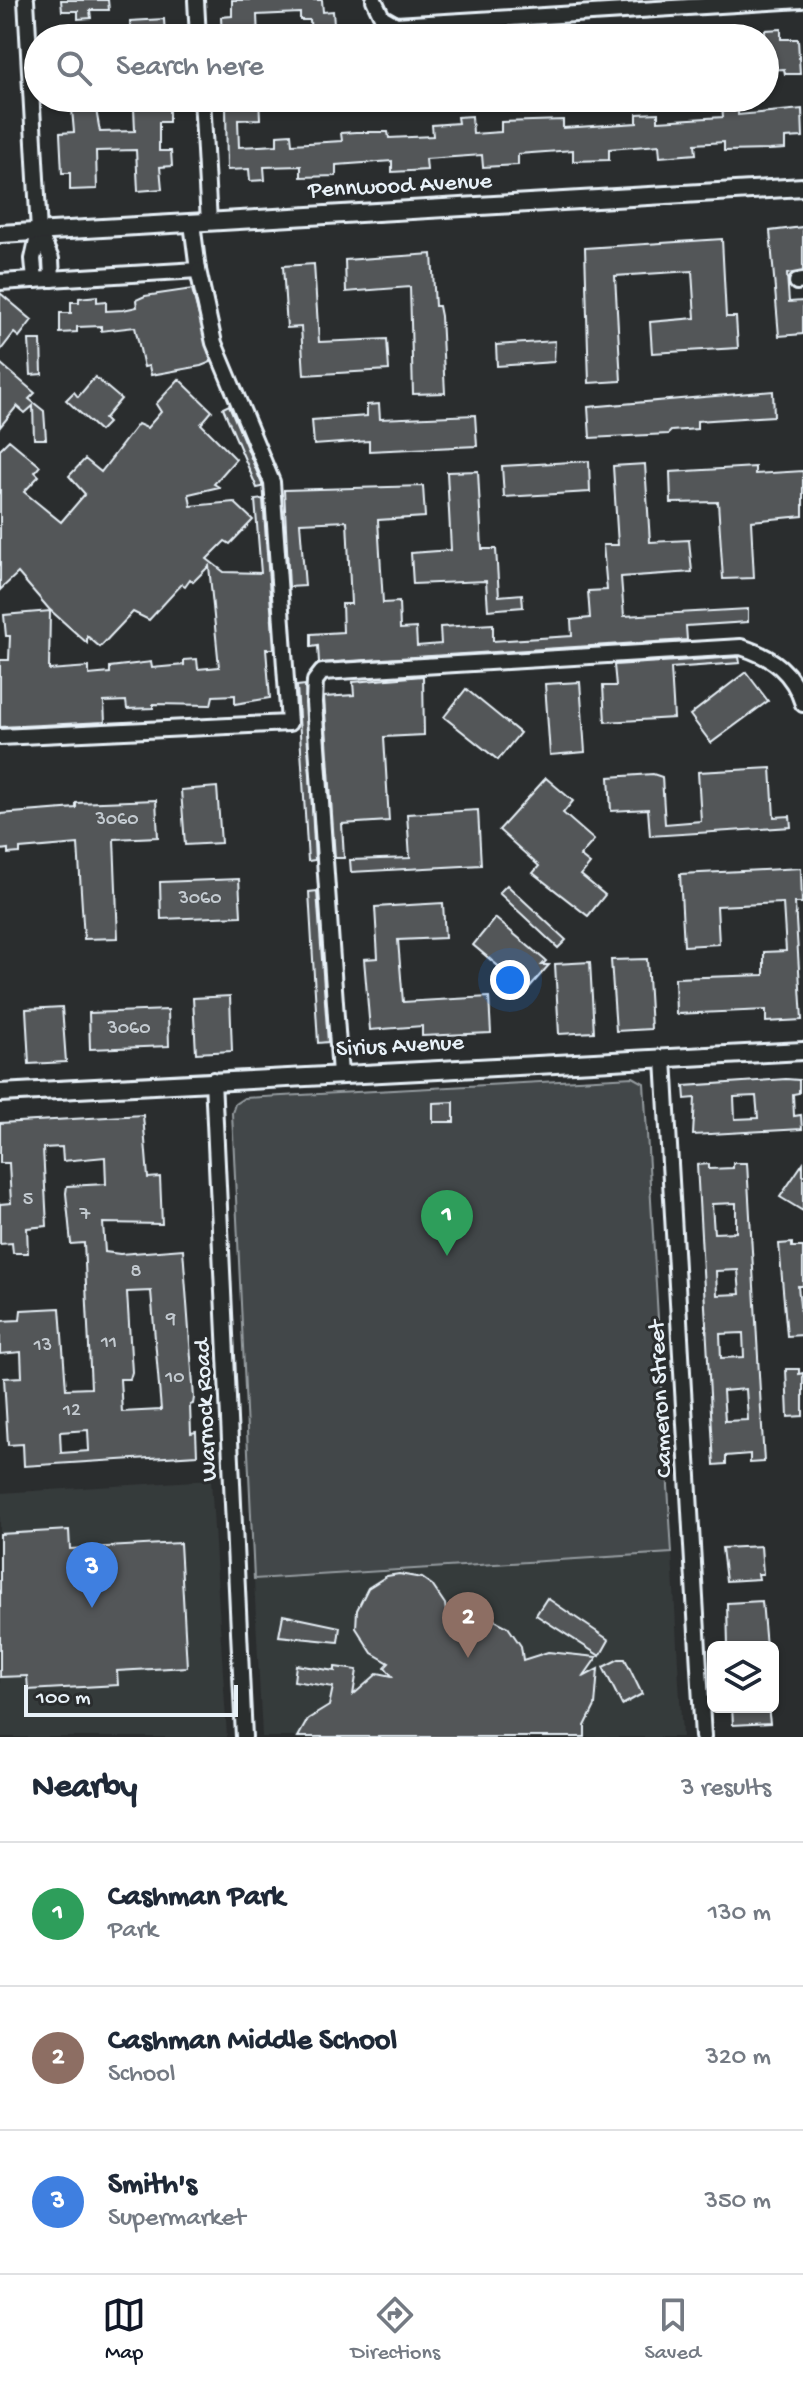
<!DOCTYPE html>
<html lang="en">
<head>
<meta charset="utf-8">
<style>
	body { margin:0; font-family:"Gochi Hand",sans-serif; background:#f2f2f3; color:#1f2937 }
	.controls { position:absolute; right:24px; bottom:24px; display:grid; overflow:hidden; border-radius:12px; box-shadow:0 2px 6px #0004 }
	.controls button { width:72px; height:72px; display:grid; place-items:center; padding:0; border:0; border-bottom:2px solid #e0e1e3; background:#fff; color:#1f2937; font:40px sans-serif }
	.scale { position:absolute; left:24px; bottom:20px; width:214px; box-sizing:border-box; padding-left:8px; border:4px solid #e8f1f8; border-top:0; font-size:22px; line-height:28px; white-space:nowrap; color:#e8f1f8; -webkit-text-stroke:6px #2a2d2e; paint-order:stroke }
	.you { position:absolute; left:510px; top:980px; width:28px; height:28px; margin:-20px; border:6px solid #fff; border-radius:50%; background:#1a73e8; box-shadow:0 0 0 12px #1a73e833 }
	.badge { display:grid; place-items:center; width:52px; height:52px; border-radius:50%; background:#111827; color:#fff; font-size:26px; font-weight:700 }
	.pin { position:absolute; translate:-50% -66px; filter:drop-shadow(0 2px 4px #0008) }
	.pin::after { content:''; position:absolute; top:42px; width:28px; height:24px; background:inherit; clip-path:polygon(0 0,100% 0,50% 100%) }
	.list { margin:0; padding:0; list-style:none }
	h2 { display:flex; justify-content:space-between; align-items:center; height:104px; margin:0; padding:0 32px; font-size:34px }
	h2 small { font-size:26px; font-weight:400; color:#747a83 }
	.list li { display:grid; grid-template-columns:52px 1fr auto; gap:24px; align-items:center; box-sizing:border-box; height:144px; padding:0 32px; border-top:2px solid #e0e1e3 }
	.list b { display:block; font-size:30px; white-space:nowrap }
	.list p { margin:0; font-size:26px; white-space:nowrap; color:#747a83 }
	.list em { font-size:26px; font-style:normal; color:#747a83 }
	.icon { flex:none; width:44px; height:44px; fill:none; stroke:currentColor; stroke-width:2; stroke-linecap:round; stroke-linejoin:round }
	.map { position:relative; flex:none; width:803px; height:1737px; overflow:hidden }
	.search { position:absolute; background:#fff; box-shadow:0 2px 6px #0004; left:24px; right:24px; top:24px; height:88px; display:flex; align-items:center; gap:20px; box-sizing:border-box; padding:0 28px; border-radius:44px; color:#747a83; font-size:30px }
	.sheet { height:536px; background:#fff }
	nav { display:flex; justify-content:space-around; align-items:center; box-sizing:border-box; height:112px; border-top:2px solid #e0e1e3; background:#fff; font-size:22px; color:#747a83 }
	nav a { display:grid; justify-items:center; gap:4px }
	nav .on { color:#111827 }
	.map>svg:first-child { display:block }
	.built { fill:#363a3b }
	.green { fill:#424648; stroke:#959ca0; stroke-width:2 }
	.building { fill:#535759; stroke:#e8f1f8; stroke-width:2; fill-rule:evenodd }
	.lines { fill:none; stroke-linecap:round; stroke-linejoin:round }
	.minor-casing { stroke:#e8f1f8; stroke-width:20 }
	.tertiary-casing { stroke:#e8f1f8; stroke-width:22 }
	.minor { stroke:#2a2d2e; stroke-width:14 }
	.tertiary { stroke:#2a2d2e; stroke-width:16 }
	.labels { text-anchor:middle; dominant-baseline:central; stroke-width:6; stroke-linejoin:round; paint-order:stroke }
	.number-label { font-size:20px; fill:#c3cad0 }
	.street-label { font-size:24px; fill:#e8f1f8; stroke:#2a2d2e }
</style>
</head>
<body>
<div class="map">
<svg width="803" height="1737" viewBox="0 0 803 1737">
	<rect width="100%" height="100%" fill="#2a2d2e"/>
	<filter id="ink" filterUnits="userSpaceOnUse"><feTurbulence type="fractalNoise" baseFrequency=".0125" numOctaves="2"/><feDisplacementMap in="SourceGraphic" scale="16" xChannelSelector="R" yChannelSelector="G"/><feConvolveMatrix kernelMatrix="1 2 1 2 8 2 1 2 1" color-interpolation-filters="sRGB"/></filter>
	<g filter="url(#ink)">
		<g class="built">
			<path d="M211 1480 227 1737H0V1493Z"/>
			<path d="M672 1553 682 1737H262L254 1579Z"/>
		</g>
		<path class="green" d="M633 1077 644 1083 672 1553 254 1579 232 1113 235 1104 244 1098Z"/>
		<g class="building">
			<path d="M61 0H108L109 10H90L91 18 78 19V11H62Z"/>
			<path d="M232 0H322L323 12 333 11 335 38H311L310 20H300V13L257 15 258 38H222L221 17 232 16Z"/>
			<path d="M164 19 165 35 131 38 130 21Z"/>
			<path d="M781 29V39H798L800 74H785L784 69 765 70V30Z"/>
			<path d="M71 98H94L100 132 135 131 134 108 169 107V122H159V151H171L172 166 160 167 162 189 138 191 136 150 96 151 97 189 70 190V173H62L60 133 74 132Z"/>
			<path d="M236 98H259L260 119 238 120 239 147 277 145V135L291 134 292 144 342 141 341 133 356 132H388L389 138 433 136 432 125 458 123 457 117 472 116 473 134 501 132V122L563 120V128L637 123V114L658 113V121L723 117 722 105 738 104V115L802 109 803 137 785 138V149L769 150 724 151V142L695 144 696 154 660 157 659 145 609 149V160L573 161V150L518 154V165L483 167 482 155 426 159 427 170 392 172V161L336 165V176L301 177V166L264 167 265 180 250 181 249 169 227 170 226 105 237 104Z"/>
			<path d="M803 227V271L787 274 789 302 803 301V334L779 336 770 231Z"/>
			<path d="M722 239 726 317H736L738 348 652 353 650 322 695 318 692 271 615 276 621 381 589 383 585 248Z"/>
			<path d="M432 254 435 306H439L441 316 445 393 413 394 410 287 346 292 345 260Z"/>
			<path d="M314 264 319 342 387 339 389 370 304 375 301 327 287 328 283 266Z"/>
			<path d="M192 289 211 362 201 366 151 375 149 366 144 367 135 327 101 331V326L77 327V332L60 333V313H71V302H79V298L97 296V302L106 301V311L123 310 137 307 136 300 145 296Z"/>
			<path d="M0 293 32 320 19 337 14 333 0 351Z"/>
			<path d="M29 340H41L42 374 31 375Z"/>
			<path d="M555 341 554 362 497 366 496 345Z"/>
			<path d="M0 363 35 393 29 399 44 411 46 439H34L33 406 25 413 17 406 0 427Z"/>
			<path d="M95 377 121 399 104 419 108 423 100 431 66 400 74 392 78 397Z"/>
			<path d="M179 379 212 411 201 424 236 459 214 484 219 487 189 494 191 506 234 502 253 520 230 544 225 541 207 559 224 572 261 573 255 500 263 499 274 649H266L270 698 235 704V695L213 696 211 705 153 704V708L127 709 126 701 104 702 105 722 0 727V660H9L10 636H6L4 615 50 611 49 670 89 667V675L110 673V667L151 662 152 668 184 665V660L197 659 198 669 219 667 209 566 193 582 190 579 185 586 182 584 149 620 133 612 100 647 87 636V643L49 609 18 573 0 590V449L9 440 40 466 35 472 39 476 24 492 61 522 85 494 69 476 85 459 101 472 138 424 147 428 161 412 156 404Z"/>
			<path d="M773 391 774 416 697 421V429L671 431 668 434 590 438 588 407Z"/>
			<path d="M379 404 380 419 475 415 477 446 369 451V441L314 445 312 420 367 416V405Z"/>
			<path d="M229 405 262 484V487L257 488 223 408Z"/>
			<path d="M589 461 590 492 504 497 502 466Z"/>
			<path d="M645 464 650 542 689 540 692 572 621 577 624 616 748 609V622L686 626 687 640 319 663 318 646 311 647V634L343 632 342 604H351L347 521 300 523 305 586 289 587 284 490 423 486 425 517 378 520 383 603 399 602 400 629 416 628 417 646 441 644 440 627 493 624V641L572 636 571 620 590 618 588 591 607 590 603 545H618L613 466Z"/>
			<path d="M755 467V474L803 471V516L751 521 754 578 723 579 718 502 671 503 670 472Z"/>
			<path d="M478 471 482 549H496L499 596 522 594 523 607 488 610 486 581 413 584 411 553 451 550 447 472Z"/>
			<path d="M739 657 740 663 671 668 674 718 605 722 603 686H616L614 665Z"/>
			<path d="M746 672 768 701 711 743 690 715Z"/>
			<path d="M423 676 424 735 384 737 389 821 342 824 344 858H335L324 697 354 695 353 682Z"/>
			<path d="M580 682 585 752 550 755 545 684Z"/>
			<path d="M305 685 315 860 308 861 297 686Z"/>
			<path d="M466 689 520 733 498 760 444 717Z"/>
			<path d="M771 768 774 817 790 816 791 827 650 836 648 809 611 811 609 777 653 774 662 777 665 824 701 821 698 772Z"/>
			<path d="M546 778 573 801 563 813 594 840 580 856 590 864 581 875 605 895 588 916 533 873 539 866 499 830Z"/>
			<path d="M217 787 221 843 185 845 181 790Z"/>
			<path d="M156 800 158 837 114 839 118 938 84 939 78 844 20 849V853L8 854V849L0 850V814L76 808V803Z"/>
			<path d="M478 810 481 865 351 872 350 860 410 858 407 814Z"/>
			<path d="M801 868 802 903H795L802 1020 766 1022V1010L676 1014 675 978 764 975V952L786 951 783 903 717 906 719 944 684 946 680 874Z"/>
			<path d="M239 879 241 916 161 919 160 882Z"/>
			<path d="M507 885 566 940 558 948 499 893Z"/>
			<path d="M317 891 328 1042 318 1043 309 892Z"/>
			<path d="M443 903 445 938 398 940 403 1002 489 997 491 1033 422 1036V1026L370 1030 364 959 378 958 375 907Z"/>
			<path d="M495 918 546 961 542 965H549L527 990 473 945Z"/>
			<path d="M647 959 651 1029 616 1031 611 960Z"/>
			<path d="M590 962 594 1032 559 1034 555 964Z"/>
			<path d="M230 996 232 1051 196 1053 193 998Z"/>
			<path d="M62 1007 66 1062 29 1064 26 1009Z"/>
			<path d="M168 1010 169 1046 90 1049 89 1013Z"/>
			<path d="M786 1079 799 1080V1093L793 1094 794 1116 801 1115 802 1129 693 1135 695 1098 685 1099 684 1086ZM756 1096 758 1118 735 1119 734 1097Z"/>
			<path d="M454 1102V1122H433V1103Z"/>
			<path d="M143 1115 148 1178 160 1177 162 1224 103 1223 105 1252 120 1254 183 1249 194 1398 193 1404 190 1405 191 1433 196 1432 197 1455 24 1466 23 1444 8 1445 4 1378 22 1377 21 1352 0 1354V1321L20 1320 21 1310 60 1308 66 1389 91 1388 84 1243 71 1244 66 1193 67 1186 106 1184 105 1157 63 1161 62 1147 43 1148 47 1226 27 1228 28 1253H13L12 1243 0 1244V1204L11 1203 9 1163H0V1123ZM151 1291 161 1410 122 1412 120 1379H130L132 1372 127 1292ZM88 1430 89 1451 61 1453 60 1432Z"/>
			<path d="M733 1163H747L764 1462 750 1463V1454L726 1456V1464L714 1465 697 1165 709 1164V1169L733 1168ZM736 1203V1232L714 1233 712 1204ZM738 1270 740 1294 717 1295 716 1271ZM743 1333 744 1357 721 1358 720 1334ZM746 1389 748 1420 725 1421 723 1391Z"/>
			<path d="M803 1163V1211L780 1197Z"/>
			<path d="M792 1243V1247H803V1286H798L803 1335 787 1336 779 1244Z"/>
			<path d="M786 1369H799V1374L803 1373V1416L788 1417Z"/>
			<path d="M69 1530 70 1549 180 1543 187 1667 117 1671 118 1685 28 1690 27 1676 0 1677V1534Z"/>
			<path d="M761 1546 763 1574H758L759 1579 726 1581 722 1548Z"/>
			<path d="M399 1574 422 1578 432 1585 445 1604 448 1625 475 1615 487 1616 508 1627 521 1646 523 1660 548 1652 597 1657 583 1677 598 1669 595 1706 585 1726V1737H298L308 1719 329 1706 333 1687 294 1681 296 1665 335 1671V1667L357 1670 353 1695 378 1673 392 1676 385 1667 389 1663 372 1653 356 1628 357 1610 368 1588 387 1576Z"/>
			<path d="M547 1598 609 1640 600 1656 536 1615Z"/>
			<path d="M762 1601 766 1647H728L727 1603Z"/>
			<path d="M283 1615 340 1627 338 1642 279 1636Z"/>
			<path d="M619 1659H625L642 1694 622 1705 603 1667Z"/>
			<path d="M732 1707H768L770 1723 733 1725Z"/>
		</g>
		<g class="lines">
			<g class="minor-casing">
				<g id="minor">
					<path d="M26 0 39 232 33 259 35 280"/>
					<path d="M196 0 198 38"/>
					<path d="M374 0 382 17 396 25 802 0"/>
					<path d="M202 98 209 222"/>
					<path d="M39 232 51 259 52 279"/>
					<path d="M0 282 198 270 192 223"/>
					<path d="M797 282 803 281"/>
					<path d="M0 737 289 723 272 482 214 343 198 270"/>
					<path d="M664 1059 703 1737"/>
					<path d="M340 1074 314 703 315 681 322 672 741 647C773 657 793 672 803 704"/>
					<path d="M213 1080 244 1737"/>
				</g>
			</g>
			<g class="tertiary-casing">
				<g id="tertiary">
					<path d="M0 234 803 187"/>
					<path d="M0 1093 803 1051"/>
				</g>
			</g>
			<use href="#minor" class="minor"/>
			<use href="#tertiary" class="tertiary"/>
		</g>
	</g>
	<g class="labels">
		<g class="number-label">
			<text x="117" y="820">3060</text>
			<text x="200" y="899">3060</text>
			<text x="129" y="1029">3060</text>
			<text x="28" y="1200">5</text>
			<text x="85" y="1215">7</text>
			<text x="136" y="1272">8</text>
			<text x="171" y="1320">9</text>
			<text x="109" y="1343">11</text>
			<text x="43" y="1346">13</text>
			<text x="175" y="1378">10</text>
			<text x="72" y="1411">12</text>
		</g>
		<g class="street-label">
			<text transform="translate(400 187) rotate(-3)">Pennwood Avenue</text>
			<text transform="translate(400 1047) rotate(-3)">Sirius Avenue</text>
			<text transform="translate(662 1399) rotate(-93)">Cameron Street</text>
			<text transform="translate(207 1410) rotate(-93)">Warnock Road</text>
		</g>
	</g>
</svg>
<div class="controls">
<button><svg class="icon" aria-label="layers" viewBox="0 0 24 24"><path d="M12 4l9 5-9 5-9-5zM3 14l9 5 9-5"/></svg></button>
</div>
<div class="scale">100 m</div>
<div class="you"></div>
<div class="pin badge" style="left:447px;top:1256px;background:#2e9e5b">1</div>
<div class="pin badge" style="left:468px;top:1658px;background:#8d6e63">2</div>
<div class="pin badge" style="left:92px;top:1608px;background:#3f7fe0">3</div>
<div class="search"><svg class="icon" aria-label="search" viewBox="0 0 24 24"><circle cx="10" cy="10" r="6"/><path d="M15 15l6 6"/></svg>Search here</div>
</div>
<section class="sheet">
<h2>Nearby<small>3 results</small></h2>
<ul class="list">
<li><span class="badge" style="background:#2e9e5b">1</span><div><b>Cashman Park</b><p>Park</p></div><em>130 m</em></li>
<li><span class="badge" style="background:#8d6e63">2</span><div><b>Cashman Middle School</b><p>School</p></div><em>320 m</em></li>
<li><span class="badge" style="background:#3f7fe0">3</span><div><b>Smith's</b><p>Supermarket</p></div><em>350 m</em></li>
</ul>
</section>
<nav>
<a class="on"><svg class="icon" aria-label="map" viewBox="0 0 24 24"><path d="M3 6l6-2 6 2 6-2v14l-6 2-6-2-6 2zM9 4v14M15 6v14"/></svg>Map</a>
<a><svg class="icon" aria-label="directions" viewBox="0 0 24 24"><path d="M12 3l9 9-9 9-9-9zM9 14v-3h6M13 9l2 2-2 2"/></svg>Directions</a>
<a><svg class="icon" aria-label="saved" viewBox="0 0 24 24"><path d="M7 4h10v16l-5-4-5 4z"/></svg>Saved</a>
</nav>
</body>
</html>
